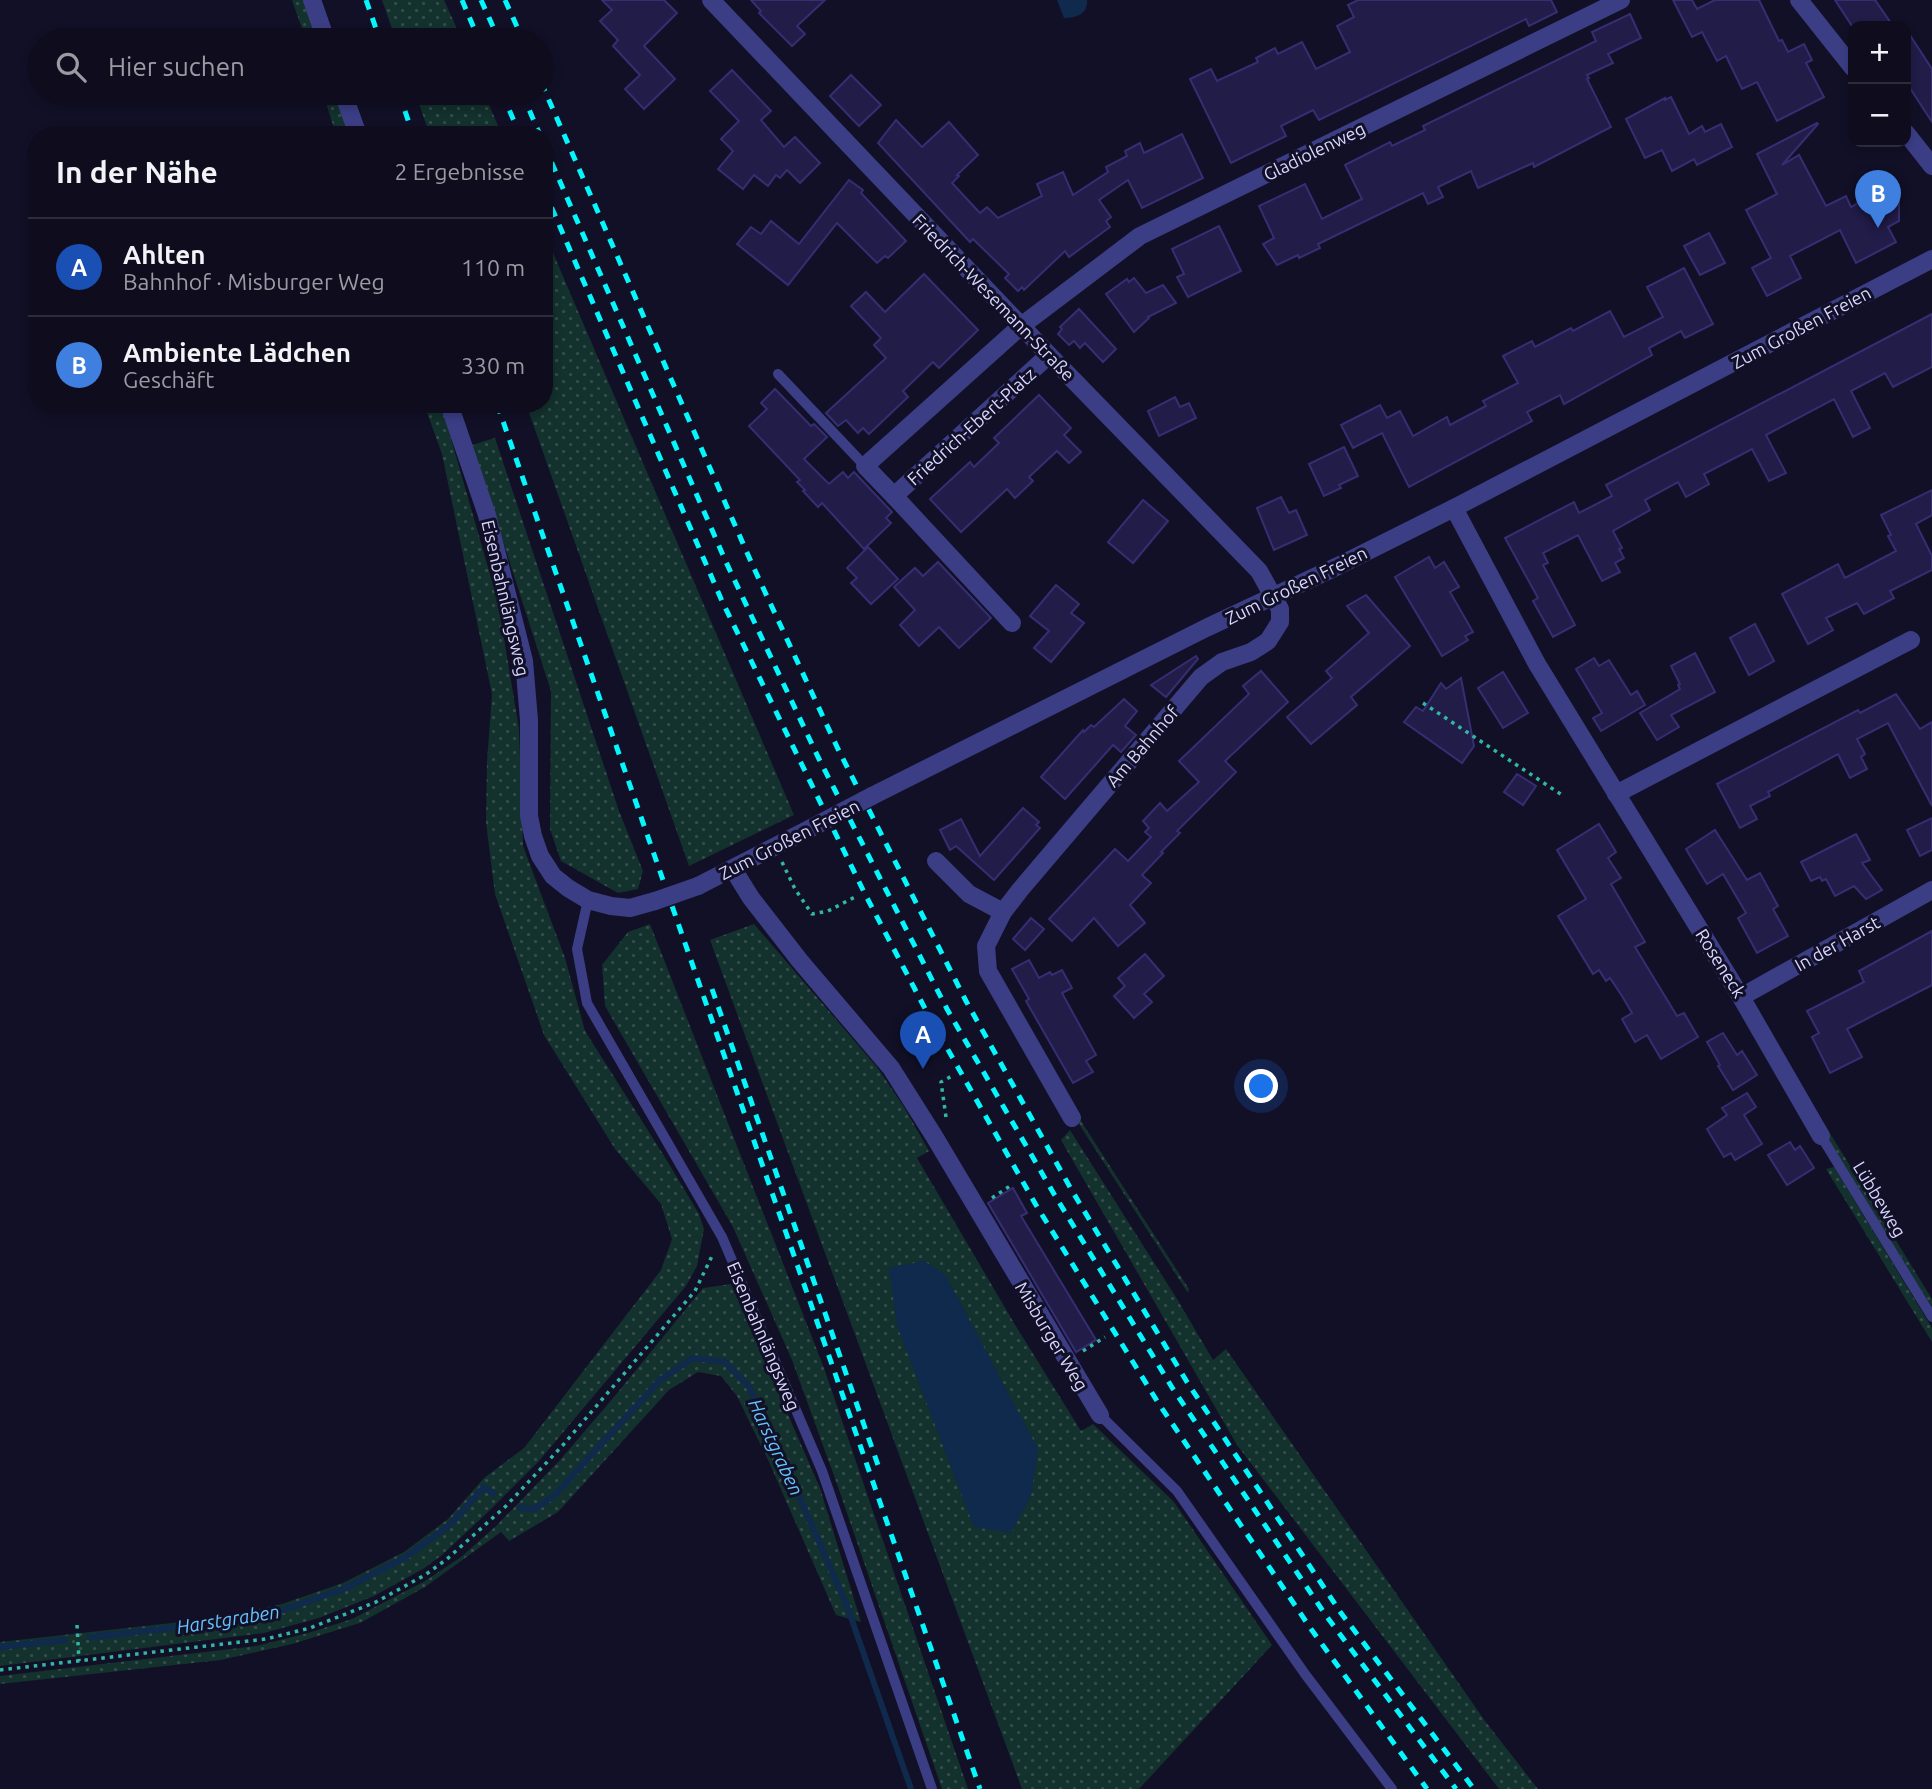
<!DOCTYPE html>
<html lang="de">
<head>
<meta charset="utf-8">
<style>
	body { margin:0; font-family:Ubuntu,sans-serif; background:#171526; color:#f1f3f6 }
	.controls { position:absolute; right:21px; top:21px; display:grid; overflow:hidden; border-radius:14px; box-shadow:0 4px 10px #0003 }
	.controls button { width:63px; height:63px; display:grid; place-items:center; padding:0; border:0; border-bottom:2px solid #2e2c3b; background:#0e0c1d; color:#f1f3f6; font:35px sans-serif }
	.you { position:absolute; left:1262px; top:1087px; width:24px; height:24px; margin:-18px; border:5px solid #fff; border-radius:50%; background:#1a73e8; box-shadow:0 0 0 10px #1a73e833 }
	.badge { display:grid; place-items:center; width:46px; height:46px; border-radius:50%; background:#1a73e8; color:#fff; font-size:23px; font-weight:700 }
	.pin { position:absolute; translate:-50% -58px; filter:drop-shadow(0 2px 4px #0008) }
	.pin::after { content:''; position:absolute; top:37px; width:24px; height:21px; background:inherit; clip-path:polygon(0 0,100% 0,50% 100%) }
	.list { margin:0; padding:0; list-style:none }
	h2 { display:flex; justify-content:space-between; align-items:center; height:91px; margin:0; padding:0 28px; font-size:30px }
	h2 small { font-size:23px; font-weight:400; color:#9b9ba4 }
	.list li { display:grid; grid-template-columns:46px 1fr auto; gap:21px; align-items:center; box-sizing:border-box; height:98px; padding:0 28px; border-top:2px solid #2e2c3b }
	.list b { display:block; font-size:26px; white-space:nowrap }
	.list p { margin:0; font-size:23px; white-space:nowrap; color:#9b9ba4 }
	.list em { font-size:23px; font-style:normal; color:#9b9ba4 }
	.icon { flex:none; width:38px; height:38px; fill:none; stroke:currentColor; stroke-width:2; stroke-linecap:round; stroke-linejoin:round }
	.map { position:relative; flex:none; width:1932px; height:1789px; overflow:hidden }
	.search { position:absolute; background:#0e0c1d; box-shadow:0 4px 10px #0003; left:28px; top:28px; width:525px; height:77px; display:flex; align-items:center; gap:18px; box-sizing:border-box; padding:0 24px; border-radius:38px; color:#9b9ba4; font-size:26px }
	.panel { position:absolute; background:#0e0c1d; box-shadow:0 4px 10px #0003; left:28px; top:126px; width:525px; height:287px; border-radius:28px }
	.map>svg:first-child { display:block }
	.grass { fill:url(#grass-dots) }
	.water { fill:#0f2a4c }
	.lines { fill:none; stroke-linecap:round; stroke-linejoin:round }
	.stream { stroke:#0f2a4c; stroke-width:6 }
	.building { fill:#211c48; stroke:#362e73; stroke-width:2 }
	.path { stroke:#31b8a5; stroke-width:3.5; stroke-dasharray:3.5 5; stroke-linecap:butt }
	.service { stroke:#3b3e85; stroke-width:10 }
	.minor { stroke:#3b3e85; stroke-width:18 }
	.rail { stroke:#04f7fc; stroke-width:5; stroke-dasharray:10 9; stroke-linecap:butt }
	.minor-bridge { stroke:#3b3e85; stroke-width:18 }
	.labels { text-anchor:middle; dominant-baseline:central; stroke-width:6; stroke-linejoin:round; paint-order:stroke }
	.street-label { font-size:18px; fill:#d7d6ff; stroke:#121027 }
	.water-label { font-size:19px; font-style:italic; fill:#65c3fd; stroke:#121027 }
</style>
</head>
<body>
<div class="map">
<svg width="1932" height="1789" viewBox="0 0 1932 1789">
	<defs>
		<pattern id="grass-dots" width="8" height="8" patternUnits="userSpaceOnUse" patternTransform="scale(1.75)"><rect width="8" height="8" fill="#13312d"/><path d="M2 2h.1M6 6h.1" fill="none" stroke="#354e4c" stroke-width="1.8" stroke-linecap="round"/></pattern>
	</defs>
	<rect width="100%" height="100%" fill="#121027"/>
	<g class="grass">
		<path d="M292 0H304L317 40H306Z"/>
		<path d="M382 0H444L462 40H396Z"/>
		<path d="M323 93H336L350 135H336Z"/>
		<path d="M415 93H484L502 135H430Z"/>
		<path d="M544 232 794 815 689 866 526 404H544Z"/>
		<path d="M424 404H441L498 602 519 729 523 846 565 958 585 1031 666 1159 699 1214 704 1229 697 1266 686 1286 539 1461 488 1512 442 1555 423 1569 374 1596 319 1618 264 1633 0 1666V1642L217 1618 282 1604 343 1583 404 1552 448 1519 484 1478 524 1448 661 1270 672 1239 661 1204 615 1149 544 1035 495 894 486 822 487 762 492 694 442 454Z"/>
		<path d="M495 438 619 811 643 871 638 889 618 893 561 861 550 829 551 691 472 445Z"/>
		<path d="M650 924 824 1368 968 1789H942L837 1484 792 1360 733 1227 605 1006 602 965 628 932Z"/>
		<path d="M754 924 877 1067 904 1107 929 1151 917 1158 1014 1323 1081 1431 1093 1424 1174 1502 1272 1645 1139 1789H1022L710 940Z"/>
		<path d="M1079 1118 1189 1289 1188 1293 1077 1121Z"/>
		<path d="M1825 1125 1932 1299V1307L1821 1127Z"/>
		<path d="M1070 1130 1177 1299 1213 1360 1226 1349 1485 1721 1538 1789H1499L1237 1445 1061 1140Z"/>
		<path d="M1834 1167 1932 1328V1342L1826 1169Z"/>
		<path d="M731 1284 820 1488 861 1622 836 1615 769 1462 737 1396 721 1376 698 1372 669 1390 558 1512 509 1541 501 1532 425 1587 360 1623 292 1644 221 1660 0 1684V1676L256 1646 308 1633 352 1619 425 1581 461 1557 496 1526 560 1460 614 1397 703 1288Z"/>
	</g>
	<g class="water">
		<path d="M1057 0H1087C1088 14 1076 18 1064 18Z"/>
		<path d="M924 1261 945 1274 1038 1449 1031 1496 1011 1533 974 1527 897 1326 889 1268Z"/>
	</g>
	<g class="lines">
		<g class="stream">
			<path d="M520 1508 535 1509 555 1495 660 1380 693 1358 725 1362 749 1387 783 1459 847 1606 911 1789"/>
			<path d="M90 1637 217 1623 284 1610 346 1588 406 1557 451 1524 484 1487 494 1494"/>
			<path d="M0 1647 65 1640"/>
		</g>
	</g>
	<g class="building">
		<path d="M602 0H664L677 13 644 46 675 79 644 109 625 89 640 75 613 46 618 40 600 21 612 10Z"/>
		<path d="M751 0H825L797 26 805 34 792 46 759 13 761 11Z"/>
		<path d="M1358 0H1551L1557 12 1529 26 1526 19 1319 120 1313 110 1281 126 1286 136 1231 163 1190 79 1211 69 1217 81 1258 62 1256 58 1275 48 1278 54 1302 42 1316 69 1350 52 1337 26 1354 17 1348 5Z"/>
		<path d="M1673 0H1692L1697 9 1715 0H1759L1779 41 1782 40 1788 52 1804 44 1812 60 1806 63 1824 97 1777 121 1757 82 1742 89 1726 56 1717 61 1702 32 1692 37Z"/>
		<path d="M1835 0H1875L1893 26H1852Z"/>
		<path d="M1630 14 1641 38 1608 54 1613 63 1587 75 1589 78 1587 79 1611 127 1534 167 1533 163 1478 188 1471 171 1438 187 1443 197 1428 204 1423 193 1318 244 1320 248 1299 258 1298 255 1277 265 1263 244 1274 238 1259 206 1305 184 1322 219 1362 199 1345 165 1390 142 1392 146 1425 130 1423 126 1596 41 1592 32Z"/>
		<path d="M1906 29 1932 69V122L1906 82Z"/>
		<path d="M732 70 771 111 761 120 784 147 795 137 820 163 800 183 787 170 780 178 776 175 768 186 754 175 743 189 718 169 733 151 721 139 739 121 710 91Z"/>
		<path d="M851 75 881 105 859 126 830 96Z"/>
		<path d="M1671 97 1689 134 1702 126 1705 132 1721 124 1732 147 1697 165 1694 159 1672 171 1662 150 1645 158 1626 119 1665 98V100Z"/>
		<path d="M896 120 922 147 949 122 978 155 957 175 959 176 952 183 980 213 987 207 998 218 1042 196 1037 184 1063 172 1073 195 1108 172 1106 167 1127 156 1125 151 1140 143 1144 153 1182 134 1203 178 1142 208 1128 180 1099 200 1111 217 1106 221 1110 227 1069 257 1065 251 1024 290 1022 287 1018 291 1005 278 1009 274 973 239 970 242 878 143Z"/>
		<path d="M1817 123 1818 124 1782 165 1799 155 1826 206 1846 196 1851 207 1865 199 1872 203 1899 189V221L1888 227 1896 242 1856 263 1840 230 1790 256 1801 278 1767 296 1752 268 1771 258 1746 210 1777 194 1757 154Z"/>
		<path d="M849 180 863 190 861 193 906 241 888 258 885 256 877 263 837 223 788 285 737 244 751 227 761 234 771 221 799 244Z"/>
		<path d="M1219 226 1241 271 1188 297 1177 277 1184 274 1172 249Z"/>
		<path d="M1709 233 1725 263 1700 275 1684 246Z"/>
		<path d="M1684 268 1713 324 1685 338 1681 331 1649 348 1652 355 1564 404 1560 395 1527 412 1532 421 1409 487 1382 433 1353 448 1341 425 1380 405 1387 418 1400 411 1413 436 1447 417 1450 425 1486 406 1483 401 1518 383 1503 356 1532 341 1535 347 1571 328 1573 331 1610 311 1624 337 1663 317 1647 287Z"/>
		<path d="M924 274 978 330 939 368 933 362 903 391 908 397 869 434 863 428 858 433 846 420 838 426 826 413 886 358 874 345 881 338 851 306 866 292 885 312Z"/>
		<path d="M1134 278 1146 293 1163 285 1176 303 1148 317 1149 318 1134 332 1106 294 1127 279 1129 282Z"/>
		<path d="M1079 309 1116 349 1103 362 1085 343 1080 348 1074 341 1069 345 1058 334 1062 329 1060 327Z"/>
		<path d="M1932 314V367L1893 387 1885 373 1851 391 1870 428 1853 437 1834 399 1766 435 1786 473 1769 481 1752 449 1704 474 1709 484 1686 497 1678 482 1645 500 1650 510 1613 531 1622 548 1619 549 1624 558 1615 563 1620 572 1602 581 1578 535 1543 553 1548 563 1543 565 1575 625 1553 637 1533 601 1538 598 1505 538 1574 502 1579 513 1612 496 1606 485Z"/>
		<path d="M775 389 811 426 814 424 827 437 804 459 829 484 843 472 848 478 854 472 892 512 886 518 891 523 864 549 822 503 818 507 803 491 805 490 797 482 800 480 749 426 767 409 761 403Z"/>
		<path d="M1039 395 1071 428 1064 435 1081 452 1069 463 1057 451 1029 477 1033 481 1015 498 1007 489 961 532 930 499 970 462 974 467 999 443 994 438Z"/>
		<path d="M1175 397 1180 407 1189 403 1196 418 1159 436 1148 411Z"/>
		<path d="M1344 447 1358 476 1339 485 1341 488 1324 496 1309 464Z"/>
		<path d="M1932 490V515L1916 524 1932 556V570L1890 591 1894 598 1864 614 1857 603 1826 618 1833 630 1808 644 1782 594 1838 564 1845 578 1896 551 1888 536 1891 535 1881 515Z"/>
		<path d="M1281 497 1289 513 1296 510 1307 535 1274 550 1257 508Z"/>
		<path d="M1143 500 1168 521 1133 563 1108 542Z"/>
		<path d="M868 547 898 579 871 604 851 583 857 578 847 568Z"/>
		<path d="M1429 557 1435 568 1444 562 1459 587 1450 592 1473 632 1465 636 1468 640 1442 656 1395 577Z"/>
		<path d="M938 562 991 618 959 648 939 627 919 646 900 625 915 610 894 587 915 568 923 576Z"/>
		<path d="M1056 585 1079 604 1071 613 1084 623 1051 662 1034 648 1049 631 1030 616Z"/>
		<path d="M1366 595 1410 646 1351 697 1357 705 1311 744 1287 717 1332 678 1326 671 1369 633 1347 606Z"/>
		<path d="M1755 624 1774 661 1749 675 1730 638Z"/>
		<path d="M1695 653 1715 692 1671 715 1679 727 1657 740 1640 713 1680 689 1678 685 1680 684 1671 666Z"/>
		<path d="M1196 656 1198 659 1166 697 1151 685Z"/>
		<path d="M1594 658 1599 666 1609 660 1631 695 1637 691 1645 705 1601 731 1593 718 1602 713 1576 669Z"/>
		<path d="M1261 671 1288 702 1225 761 1236 772 1177 831 1180 833 1161 852 1163 853 1142 875 1151 883 1130 905 1145 923 1118 946 1094 918 1072 941 1049 919 1115 849 1128 861 1151 837 1145 832 1149 828 1143 821 1160 803 1167 811 1199 782 1179 761 1249 694 1243 686Z"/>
		<path d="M1503 672 1528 713 1503 728 1478 688Z"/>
		<path d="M1461 678 1474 746 1462 763 1404 722 1416 707 1423 711 1441 683 1446 689Z"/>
		<path d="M1896 694 1920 729 1932 722V806L1888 723 1857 739 1865 754 1861 757 1867 769 1850 778 1838 754 1768 792 1770 796 1750 806 1757 819 1740 828 1717 784 1858 710 1860 713Z"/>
		<path d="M1124 699 1137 711 1125 726 1136 735 1121 752 1113 745 1065 799 1041 777 1083 730 1084 732 1091 725 1094 727Z"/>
		<path d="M1517 774 1536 786 1523 805 1504 792Z"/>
		<path d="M1023 808 1039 822 1036 825 1040 828 994 880 956 846 950 850 940 830 961 819 980 856Z"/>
		<path d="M1932 818V850L1920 856 1907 830Z"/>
		<path d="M1599 824 1616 852 1608 858 1621 878 1611 884 1645 942 1635 947 1677 1016 1684 1013 1698 1037 1661 1059 1647 1035 1635 1042 1622 1019 1632 1013 1622 996 1610 978 1606 981 1599 970 1593 974 1558 916 1586 899 1557 850Z"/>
		<path d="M1715 830 1747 880 1760 873 1778 906 1773 909 1788 936 1757 953 1738 918 1746 913 1723 874 1707 884 1686 849Z"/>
		<path d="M1856 834 1870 860 1862 863 1882 890 1866 899 1854 886 1835 896 1826 879 1822 881 1820 877 1811 881 1801 862Z"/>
		<path d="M1031 918 1044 929 1025 950 1013 939Z"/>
		<path d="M1932 931V985L1847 1029 1862 1057 1830 1073 1812 1037 1819 1033 1807 1011 1864 982 1859 971Z"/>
		<path d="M1145 954 1164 976 1144 994 1152 1002 1134 1018 1114 996 1125 986 1118 978Z"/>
		<path d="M1029 960 1039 978 1050 972 1052 975 1062 970 1072 988 1062 993 1096 1055 1086 1061 1093 1072 1073 1083 1026 1001 1029 999 1012 969Z"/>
		<path d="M1723 1033 1737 1055 1742 1051 1757 1075 1733 1090 1718 1066 1720 1065 1707 1042Z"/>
		<path d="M1747 1093 1756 1107 1744 1115 1762 1144 1735 1160 1731 1153 1724 1157 1707 1129 1727 1115 1722 1108Z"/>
		<path d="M1790 1142 1795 1150 1800 1146 1814 1168 1787 1185 1768 1155Z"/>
		<path d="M1013 1188 1027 1213 1021 1216 1096 1340 1076 1352 988 1203Z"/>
	</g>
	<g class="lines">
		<g class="path">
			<path d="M1423 703 1562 795"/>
			<path d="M782 862 795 889 812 914 828 911 855 897"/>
			<path d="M946 1117 941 1082 952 1076"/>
			<path d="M992 1198 1013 1184"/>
			<path d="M1083 1351 1105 1337"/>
			<path d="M77 1625 79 1661"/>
			<path d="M0 1670 266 1639 310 1628 376 1602 425 1575 447 1559 506 1506 563 1445 695 1291 713 1254"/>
		</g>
		<g class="service">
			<path d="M778 374 865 466"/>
			<path d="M588 900 577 949 587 1003 722 1237 822 1471 932 1789"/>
			<path d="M1821 1136 1932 1317"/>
			<path d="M1100 1415 1177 1491 1305 1674 1392 1789"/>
		</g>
		<g class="minor">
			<path d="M312 0 326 40"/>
			<path d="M711 0 1049 355 1259 571 1280 609V622L1268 641 1251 652 1222 662 1201 677 1020 890 1003 912 986 946 988 971 1072 1118"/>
			<path d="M1799 0 1853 68"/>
			<path d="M343 93 358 135"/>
			<path d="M1906 133 1932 166"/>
			<path d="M1049 355 894 496 865 466 1021 326 1140 236 1621 0"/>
			<path d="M449 404 487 515 524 661 529 720V816L533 836 540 856 553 876 568 888 588 900 611 906 630 908 655 901"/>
			<path d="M894 496 1012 623"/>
			<path d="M1454 508 1537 664 1741 997 1821 1136"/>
			<path d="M1616 794 1911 640"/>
			<path d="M872 796 1206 628 1338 566 1454 508 1932 259"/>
			<path d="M936 861 969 894 1003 912"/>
			<path d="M733 869 751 898 800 961 891 1068 934 1136 1100 1415"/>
			<path d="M698 886 815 826"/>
			<path d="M1741 997 1932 890"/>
		</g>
		<g class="rail">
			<path d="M366 0 380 40"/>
			<path d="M462 0 479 40"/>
			<path d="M481 0 499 40"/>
			<path d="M505 0 523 40"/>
			<path d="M541 82 752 564 838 749 966 1001 1071 1189 1187 1382 1341 1613 1474 1789"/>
			<path d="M399 93 413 135"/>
			<path d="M502 93 520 135"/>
			<path d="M522 93 540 135"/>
			<path d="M544 145 726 562 818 757 947 1009 1054 1194 1173 1389 1327 1617 1456 1789"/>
			<path d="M544 190 722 601 865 894 930 1018 1036 1205 1157 1401 1311 1629 1427 1789"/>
			<path d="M497 404 980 1789"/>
			<path d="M712 989 879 1468"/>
		</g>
		<g class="minor-bridge">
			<path d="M815 826 872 796"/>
			<path d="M655 901 698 886"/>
		</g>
	</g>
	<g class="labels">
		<g class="street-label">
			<text transform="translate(1314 151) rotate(-26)">Gladiolenweg</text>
			<text transform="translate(994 297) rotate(46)">Friedrich-Wesemann-Straße</text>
			<text transform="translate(1801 327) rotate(-28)">Zum Großen Freien</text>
			<text transform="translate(971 426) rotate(-42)">Friedrich-Ebert-Platz</text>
			<text transform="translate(1296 585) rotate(-26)">Zum Großen Freien</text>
			<text transform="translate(506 598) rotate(77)">Eisenbahnlängsweg</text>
			<text transform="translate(1142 746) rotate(-49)">Am Bahnhof</text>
			<text transform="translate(789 839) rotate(-27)">Zum Großen Freien</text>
			<text transform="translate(1837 943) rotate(-29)">In der Harst</text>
			<text transform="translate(1721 963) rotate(58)">Roseneck</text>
			<text transform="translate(1880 1199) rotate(59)">Lübbeweg</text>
			<text transform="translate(764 1336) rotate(67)">Eisenbahnlängsweg</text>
			<text transform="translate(1052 1336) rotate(59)">Misburger Weg</text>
		</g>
		<g class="water-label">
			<text transform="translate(776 1447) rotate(65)">Harstgraben</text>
			<text transform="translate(228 1619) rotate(-9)">Harstgraben</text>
		</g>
	</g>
</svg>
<div class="controls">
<button>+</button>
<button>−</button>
</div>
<div class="you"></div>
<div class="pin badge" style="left:923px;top:1069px;background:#1a4fb4">A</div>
<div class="pin badge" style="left:1878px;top:228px;background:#3f7fe0">B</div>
<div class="search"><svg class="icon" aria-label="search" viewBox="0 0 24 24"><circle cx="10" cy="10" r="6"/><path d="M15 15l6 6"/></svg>Hier suchen</div>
<section class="panel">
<h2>In der Nähe<small>2 Ergebnisse</small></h2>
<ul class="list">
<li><span class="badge" style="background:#1a4fb4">A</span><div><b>Ahlten</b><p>Bahnhof · Misburger Weg</p></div><em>110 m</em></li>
<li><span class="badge" style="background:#3f7fe0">B</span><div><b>Ambiente Lädchen</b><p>Geschäft</p></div><em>330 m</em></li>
</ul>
</section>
</div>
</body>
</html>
